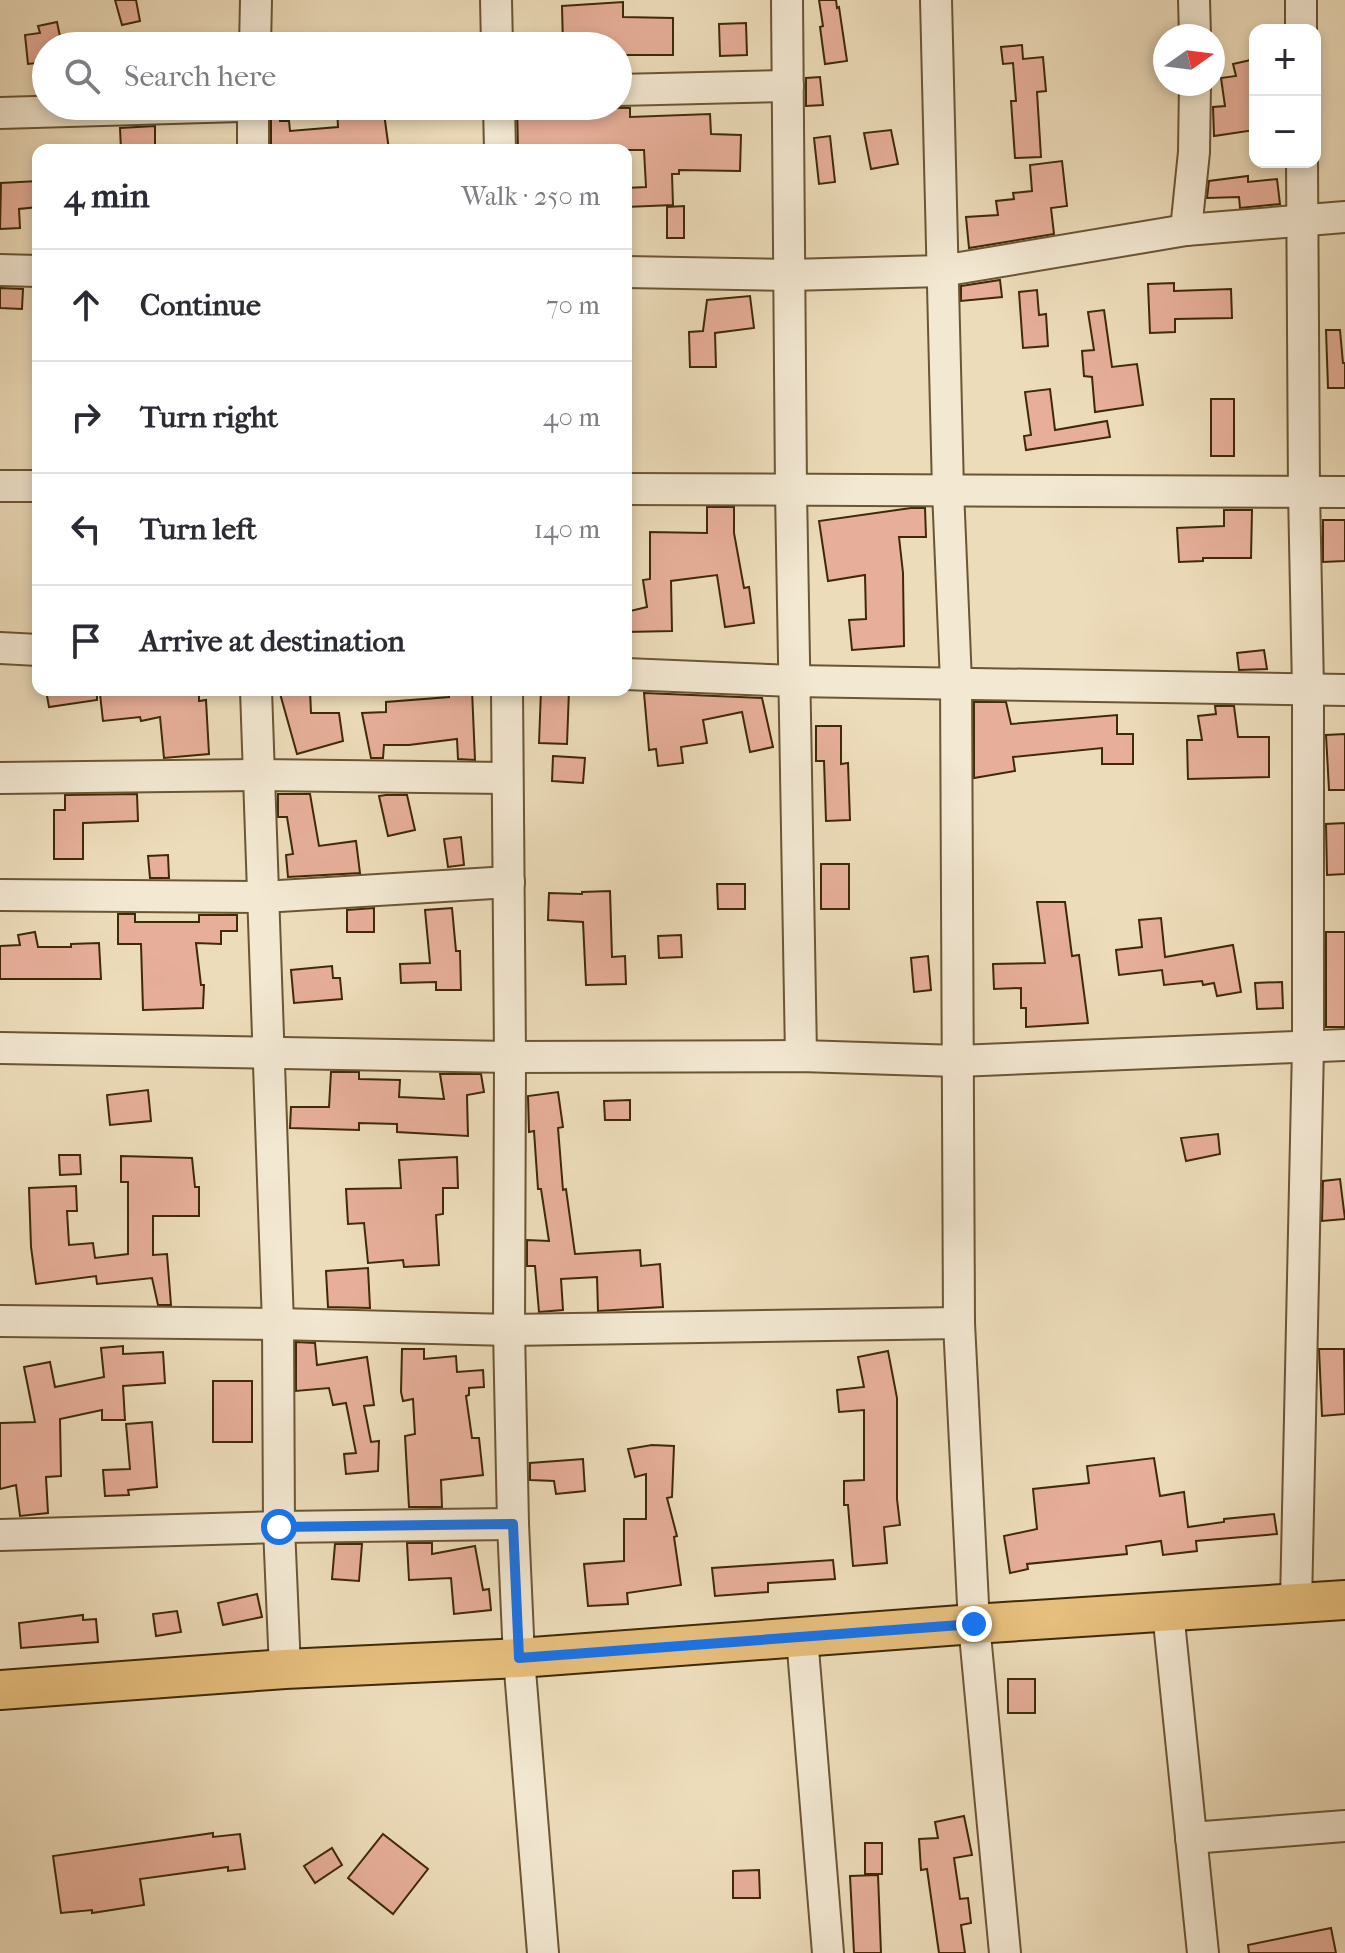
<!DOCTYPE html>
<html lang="en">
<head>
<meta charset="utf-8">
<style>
	body { margin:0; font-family:"IM FELL French Canon",serif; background:#f7f7f7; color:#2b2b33 }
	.controls { position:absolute; right:24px; top:24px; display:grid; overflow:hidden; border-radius:16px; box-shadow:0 4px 12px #0003 }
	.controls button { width:72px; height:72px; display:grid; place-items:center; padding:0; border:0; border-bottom:2px solid #e1e1e2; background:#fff; color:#2b2b33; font:40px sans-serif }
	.compass { position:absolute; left:1153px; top:24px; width:72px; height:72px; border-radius:50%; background:#fff; box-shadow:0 4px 12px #0003; rotate:76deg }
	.stop { position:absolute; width:24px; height:24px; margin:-18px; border:6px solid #1a73e8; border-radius:50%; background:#fff }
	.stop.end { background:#1a73e8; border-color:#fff; box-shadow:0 2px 8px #0008 }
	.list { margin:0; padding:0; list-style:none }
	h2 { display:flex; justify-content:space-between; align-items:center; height:104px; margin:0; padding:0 32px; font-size:34px }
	h2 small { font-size:26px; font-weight:400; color:#7c7c81 }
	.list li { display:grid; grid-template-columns:52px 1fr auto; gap:24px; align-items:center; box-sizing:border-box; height:112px; padding:0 32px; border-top:2px solid #e1e1e2 }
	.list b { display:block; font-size:30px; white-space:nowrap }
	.list em { font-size:26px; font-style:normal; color:#7c7c81 }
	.icon { flex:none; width:44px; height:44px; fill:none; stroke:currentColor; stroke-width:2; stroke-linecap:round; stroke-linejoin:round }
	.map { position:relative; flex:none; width:1345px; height:1953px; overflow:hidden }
	.search { position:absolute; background:#fff; box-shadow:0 4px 12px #0003; left:32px; top:32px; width:600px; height:88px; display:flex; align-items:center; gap:20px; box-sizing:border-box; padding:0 28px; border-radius:44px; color:#7c7c81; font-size:30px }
	.panel { position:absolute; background:#fff; box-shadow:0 4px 12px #0003; left:32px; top:144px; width:600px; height:552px; border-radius:16px }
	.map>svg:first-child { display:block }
	.building { fill:#e7af9a; stroke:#402905; stroke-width:2 }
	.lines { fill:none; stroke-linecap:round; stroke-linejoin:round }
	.minor-casing { stroke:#6b5632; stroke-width:34 }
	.major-casing { stroke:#402905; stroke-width:42 }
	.minor { stroke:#f3e8d2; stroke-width:30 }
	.major { stroke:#e6be7d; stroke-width:38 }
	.route { stroke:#1a73e8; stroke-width:10 }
</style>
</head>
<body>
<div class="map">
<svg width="1345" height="1953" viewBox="0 0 1345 1953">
	<rect width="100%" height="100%" fill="#eddcba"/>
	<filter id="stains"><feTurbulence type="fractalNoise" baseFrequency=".0025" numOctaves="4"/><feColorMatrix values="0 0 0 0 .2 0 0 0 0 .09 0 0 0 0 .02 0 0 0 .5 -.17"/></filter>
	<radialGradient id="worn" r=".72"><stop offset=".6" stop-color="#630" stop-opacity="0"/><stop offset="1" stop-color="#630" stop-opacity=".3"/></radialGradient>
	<g class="building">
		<path d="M115 0H136L140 21 122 25Z"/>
		<path d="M819 0H836L837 8 839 7 847 61 825 64 820 27 823 26Z"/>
		<path d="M623 2V17L673 18V55H618V46H563L562 6Z"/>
		<path d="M57 22 62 46H46V62L28 64 25 35 40 33 38 26Z"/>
		<path d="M746 23 747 55 720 56 719 24Z"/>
		<path d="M1022 45 1023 59 1043 57 1046 91 1037 92 1041 157 1015 158 1011 101H1016L1013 63 1003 64 1001 47Z"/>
		<path d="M1255 59V130L1214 136 1213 107 1225 106 1221 78 1236 76 1233 64Z"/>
		<path d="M820 77 823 105 806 106V78Z"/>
		<path d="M383 106 389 150H271V109L278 108 280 121H289L290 131 338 127 337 107Z"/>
		<path d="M517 106 630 108V117L710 114 711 134 741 135 740 171 679 170V174H672L673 205 626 207V188L646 187 644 150H518Z"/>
		<path d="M155 126V150H121L120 128Z"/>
		<path d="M891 130 898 164 871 169 864 133Z"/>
		<path d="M830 136 835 182 819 184 814 138Z"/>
		<path d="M1062 161 1067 206 1051 208 1054 234 969 248 966 217 998 215 996 201 1014 199 1013 193 1032 191 1030 165Z"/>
		<path d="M1248 176V182L1277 179 1280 204 1240 208 1239 197 1207 198 1209 181Z"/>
		<path d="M38 181V207L19 209 20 228 0 229 1 183Z"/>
		<path d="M684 206V238H667V207Z"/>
		<path d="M1000 280 1002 297 961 301V286Z"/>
		<path d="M1174 283V291L1231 289 1232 318 1175 319V332L1150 333 1148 284Z"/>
		<path d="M0 288 23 289 22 309 0 308Z"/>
		<path d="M1037 290 1039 315 1046 314 1048 346 1023 348 1019 292Z"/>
		<path d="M750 296 754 328 715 333 716 367H690L689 332 703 331 707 300Z"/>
		<path d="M1104 310 1112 367 1137 364 1143 405 1095 412 1092 377 1084 376 1082 351 1094 350 1088 312Z"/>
		<path d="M1326 330H1340L1343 363H1345V388H1328Z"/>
		<path d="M1050 389 1055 430 1107 421 1110 437 1026 450 1024 436 1031 435 1025 392Z"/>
		<rect x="1211" y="399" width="23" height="57"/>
		<path d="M707 507H734V533L744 588 749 587 754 623 725 627 717 575 671 581 672 631 626 632V612L647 607 643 580 650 579V532L707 533Z"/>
		<path d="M911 508H925L926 537H899L903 573 904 646 852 650 849 620 866 619 865 575 828 581 819 521Z"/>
		<path d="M1224 510H1252L1251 558H1203V561L1179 562 1177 528 1224 526Z"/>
		<path d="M1323 520H1345V561L1323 562Z"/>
		<path d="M1264 650 1267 669 1239 670 1237 653Z"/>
		<path d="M46 690H97V700L49 707Z"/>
		<path d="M137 690H199V701L206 700 209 754 164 758 160 717 141 721 140 717 103 721 100 694Z"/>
		<path d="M279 690H310L311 713H339L343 741 297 754Z"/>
		<path d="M448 690H472L475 760 458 759 457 739 409 745H384L383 758H371L362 713 386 712V702L449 697Z"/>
		<path d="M541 690H569L567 744 539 743Z"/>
		<path d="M644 693 762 698 773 747 750 752 742 712 703 720 707 743 681 747 683 763 658 766 656 749 649 750Z"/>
		<path d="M974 702H1006L1011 724 1117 715V734H1133V764H1102V748L1013 757 1015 771 974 778Z"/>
		<path d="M1215 706H1234L1238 737H1269V777L1188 779 1187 740H1202L1198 716 1216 714Z"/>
		<path d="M816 726H841V764L848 763 850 820 826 821 824 761H816Z"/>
		<path d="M1345 734V790H1329L1326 735Z"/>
		<path d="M553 756 585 758 583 783 552 781Z"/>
		<path d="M137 794 138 821 83 823V859H54V810H65V795Z"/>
		<path d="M278 794H310L319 846 356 841 360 873 288 877 286 855 293 854 287 817H278Z"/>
		<path d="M386 795H407L415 830 388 836 379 796Z"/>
		<path d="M1345 823V874L1327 875 1326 824Z"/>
		<path d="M461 837 464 865 448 867 444 839Z"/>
		<path d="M168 855 169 878H150L148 856Z"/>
		<rect x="821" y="864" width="28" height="45"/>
		<path d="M717 884H745V909H718Z"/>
		<path d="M610 891 612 957 625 956 626 984 586 985 583 922 548 920 549 893 582 894V892Z"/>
		<path d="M1037 902H1065L1072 956 1079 955 1088 1023 1026 1027V1008H1021V988L994 989 993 964 1045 963Z"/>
		<path d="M374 908V932H347V910Z"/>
		<path d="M452 908 456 951H460L461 990H436V982L401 983 400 964 430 963 425 910Z"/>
		<path d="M118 914H135V922H199V915H237V931H221V944L196 943 201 985H204L203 1008 143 1010 141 944H118Z"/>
		<path d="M1161 918 1165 957 1233 945 1241 992 1217 996 1214 983 1203 985 1202 981 1164 985 1162 970 1119 975 1116 950 1142 947 1139 920Z"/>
		<path d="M35 932 38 947H71V944L99 943 101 979H0V946L20 945 18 935Z"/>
		<rect x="1326" y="932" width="19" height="95"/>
		<path d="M681 935 682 957 659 958 658 936Z"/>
		<path d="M928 956 931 990 914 992 911 958Z"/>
		<path d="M332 966 333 978H340L342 999 294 1003 291 970Z"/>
		<path d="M1282 982 1283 1008 1257 1009 1255 983Z"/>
		<path d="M331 1072H359V1079L400 1080 399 1097 444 1099 440 1074H481L484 1092 467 1095 468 1136 397 1132V1124L359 1123V1130L290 1128 291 1107H329Z"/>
		<path d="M148 1090 151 1121 110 1125 107 1095Z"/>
		<path d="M558 1092 563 1127 558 1128 563 1190 566 1189 575 1254 640 1250 641 1266 660 1264 663 1307 598 1311 597 1277 561 1279 563 1310 539 1312 535 1266H527V1240L549 1241 541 1189H538L534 1131 529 1132 528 1096Z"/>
		<path d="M630 1100V1120H605L604 1101Z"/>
		<path d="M1218 1134 1220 1154 1186 1161 1181 1138Z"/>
		<path d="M59 1155H80L81 1174 60 1175Z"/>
		<path d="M121 1156 192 1158 195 1187H199V1216H153V1255L167 1254 171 1305H158L152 1278 97 1284 96 1276 36 1284 31 1247 29 1188 76 1186 77 1211H67L69 1245 93 1243 95 1258 128 1254V1182H121Z"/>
		<path d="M457 1157 458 1188H443V1214L436 1215 439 1265 404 1267 403 1260 368 1263 364 1223 348 1224 346 1189 401 1188 399 1160Z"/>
		<path d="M1340 1179 1345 1219 1322 1221 1323 1181Z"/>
		<path d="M368 1268 370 1308 328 1307 326 1271Z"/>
		<path d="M296 1342 315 1343 317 1365 367 1357 374 1405 364 1406 371 1442 379 1441 378 1471 346 1474 344 1454 356 1453 346 1403 333 1405 329 1388 296 1391Z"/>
		<path d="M123 1346V1354L163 1352 165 1383 123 1386 125 1420H102V1410L60 1419 61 1476 46 1477 48 1513 20 1516 16 1485 0 1489V1423L35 1422 24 1367 50 1362 55 1387 104 1377 101 1348Z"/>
		<path d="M402 1349H424V1359L456 1356 457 1372 483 1370 484 1387 469 1388V1395L466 1396 472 1438H479L483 1475 441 1480 442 1507H409L405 1436 415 1434 413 1399 403 1401 401 1392Z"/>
		<path d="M1319 1349H1344L1345 1414 1322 1416Z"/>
		<path d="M888 1351 897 1398V1499L900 1525 884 1527 887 1563 853 1566 848 1505H844V1481L864 1480V1410L839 1412 837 1390 864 1387 858 1357Z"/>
		<rect x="213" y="1381" width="39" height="61"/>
		<path d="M152 1422 157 1487 128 1490 129 1495 105 1496 103 1470 130 1469 126 1424Z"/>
		<path d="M652 1445 674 1446 672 1497 667 1498 677 1536 674 1537 681 1585 627 1593 628 1604 588 1606 584 1564 624 1561V1519H646V1474L635 1477 628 1449Z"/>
		<path d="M1154 1458 1160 1496 1184 1492 1188 1527 1224 1522V1519L1274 1514 1277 1534 1196 1541 1197 1551 1163 1555 1161 1541 1126 1546 1127 1554 1027 1564 1028 1569 1010 1573 1004 1536 1037 1529 1033 1489 1089 1483 1087 1466Z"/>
		<path d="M583 1459 585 1491 556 1494 554 1481 530 1480V1463Z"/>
		<path d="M407 1543H432V1554L475 1546 483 1590 489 1589 491 1610 454 1614 451 1578 409 1580Z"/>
		<path d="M335 1544H362L359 1581 332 1579Z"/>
		<path d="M833 1560 835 1579 768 1583V1592L715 1596 712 1568Z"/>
		<path d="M257 1594 262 1617 223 1625 218 1603Z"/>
		<path d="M177 1611 181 1632 156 1636 153 1614Z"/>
		<path d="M83 1615V1620L96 1619 98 1642 21 1648 19 1623Z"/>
		<rect x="1008" y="1679" width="27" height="34"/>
		<path d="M964 1816 972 1855 954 1858 960 1899 968 1898 971 1923 961 1925 965 1953H939L927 1869 921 1870 919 1839 938 1838 935 1822Z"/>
		<path d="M213 1833V1837L240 1834 245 1869 228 1871V1867L140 1879 144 1905 92 1913V1910L61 1913 53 1856Z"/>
		<path d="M383 1834 428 1869 393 1914 348 1878Z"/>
		<rect x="865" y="1843" width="17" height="31"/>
		<path d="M332 1848 342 1865 315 1883 304 1866Z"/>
		<path d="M759 1870 760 1898H733V1871Z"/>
		<path d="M878 1875 881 1953H854L850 1876Z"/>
		<path d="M1331 1928 1336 1953H1249L1248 1945Z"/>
	</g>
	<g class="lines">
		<g class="minor-casing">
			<g id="minor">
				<path d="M496 0 497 46"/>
				<path d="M787 0 791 490 801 1056"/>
				<path d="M936 0 948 490 956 682 959 1323 974 1624 1005 1953"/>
				<path d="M1194 0 1195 36"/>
				<path d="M1301 0V30"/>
				<path d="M255 46 256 0"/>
				<path d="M618 90 788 86"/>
				<path d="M253 106V150"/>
				<path d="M499 106 500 150"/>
				<path d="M0 113 240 106"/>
				<path d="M1186 230 1194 152 1195 84"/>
				<path d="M0 270 38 271"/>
				<path d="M626 272 789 275 942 271 1186 230 1345 217"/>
				<path d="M0 486H38"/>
				<path d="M626 489 1345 492"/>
				<path d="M0 648 38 650"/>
				<path d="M626 674 794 681 1345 690"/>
				<path d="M256 690 278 1324 279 1527 285 1669"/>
				<path d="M507 690 510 1057 509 1330 513 1524 519 1658 543 1953"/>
				<path d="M0 778 259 775 506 778"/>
				<path d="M0 895 263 897 509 882"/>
				<path d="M0 1048 510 1057 801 1056 958 1061 1345 1045"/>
				<path d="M0 1321 278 1324 509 1330 959 1323"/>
				<path d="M0 1535 279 1527 513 1524"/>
				<path d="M1296 1603 1308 1047V689L1304 492 1302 162"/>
				<path d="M1168 1612 1203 1953"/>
				<path d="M802 1637 828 1953"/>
				<path d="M1191 1838 1345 1826"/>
			</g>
		</g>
		<g class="major-casing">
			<path id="major" d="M0 1690 285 1669 519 1658 974 1624 1345 1600"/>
		</g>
		<use href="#minor" class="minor"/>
		<use href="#major" class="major"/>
	</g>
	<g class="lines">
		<path class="route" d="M279 1527 513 1524 519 1658 974 1624"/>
	</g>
	<rect width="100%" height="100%" filter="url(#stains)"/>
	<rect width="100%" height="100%" fill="url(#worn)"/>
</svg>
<div class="controls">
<button>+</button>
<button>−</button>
</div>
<svg class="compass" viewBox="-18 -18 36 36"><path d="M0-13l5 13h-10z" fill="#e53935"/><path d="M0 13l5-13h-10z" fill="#7c7c81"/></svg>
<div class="stop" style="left:279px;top:1527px"></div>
<div class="stop end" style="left:974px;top:1624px"></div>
<div class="search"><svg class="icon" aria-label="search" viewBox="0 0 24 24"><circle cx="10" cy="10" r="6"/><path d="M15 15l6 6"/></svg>Search here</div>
<section class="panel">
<h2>4 min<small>Walk · 250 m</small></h2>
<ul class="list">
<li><svg class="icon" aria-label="ahead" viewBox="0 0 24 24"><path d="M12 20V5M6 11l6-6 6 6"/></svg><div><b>Continue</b></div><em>70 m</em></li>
<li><svg class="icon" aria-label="right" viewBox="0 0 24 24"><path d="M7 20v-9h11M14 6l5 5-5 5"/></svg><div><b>Turn right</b></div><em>40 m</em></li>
<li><svg class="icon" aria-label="left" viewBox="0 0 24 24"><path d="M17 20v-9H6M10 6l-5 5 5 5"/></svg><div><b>Turn left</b></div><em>140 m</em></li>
<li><svg class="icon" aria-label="arrive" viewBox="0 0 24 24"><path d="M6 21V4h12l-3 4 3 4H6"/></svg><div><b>Arrive at destination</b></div></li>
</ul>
</section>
</div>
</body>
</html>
